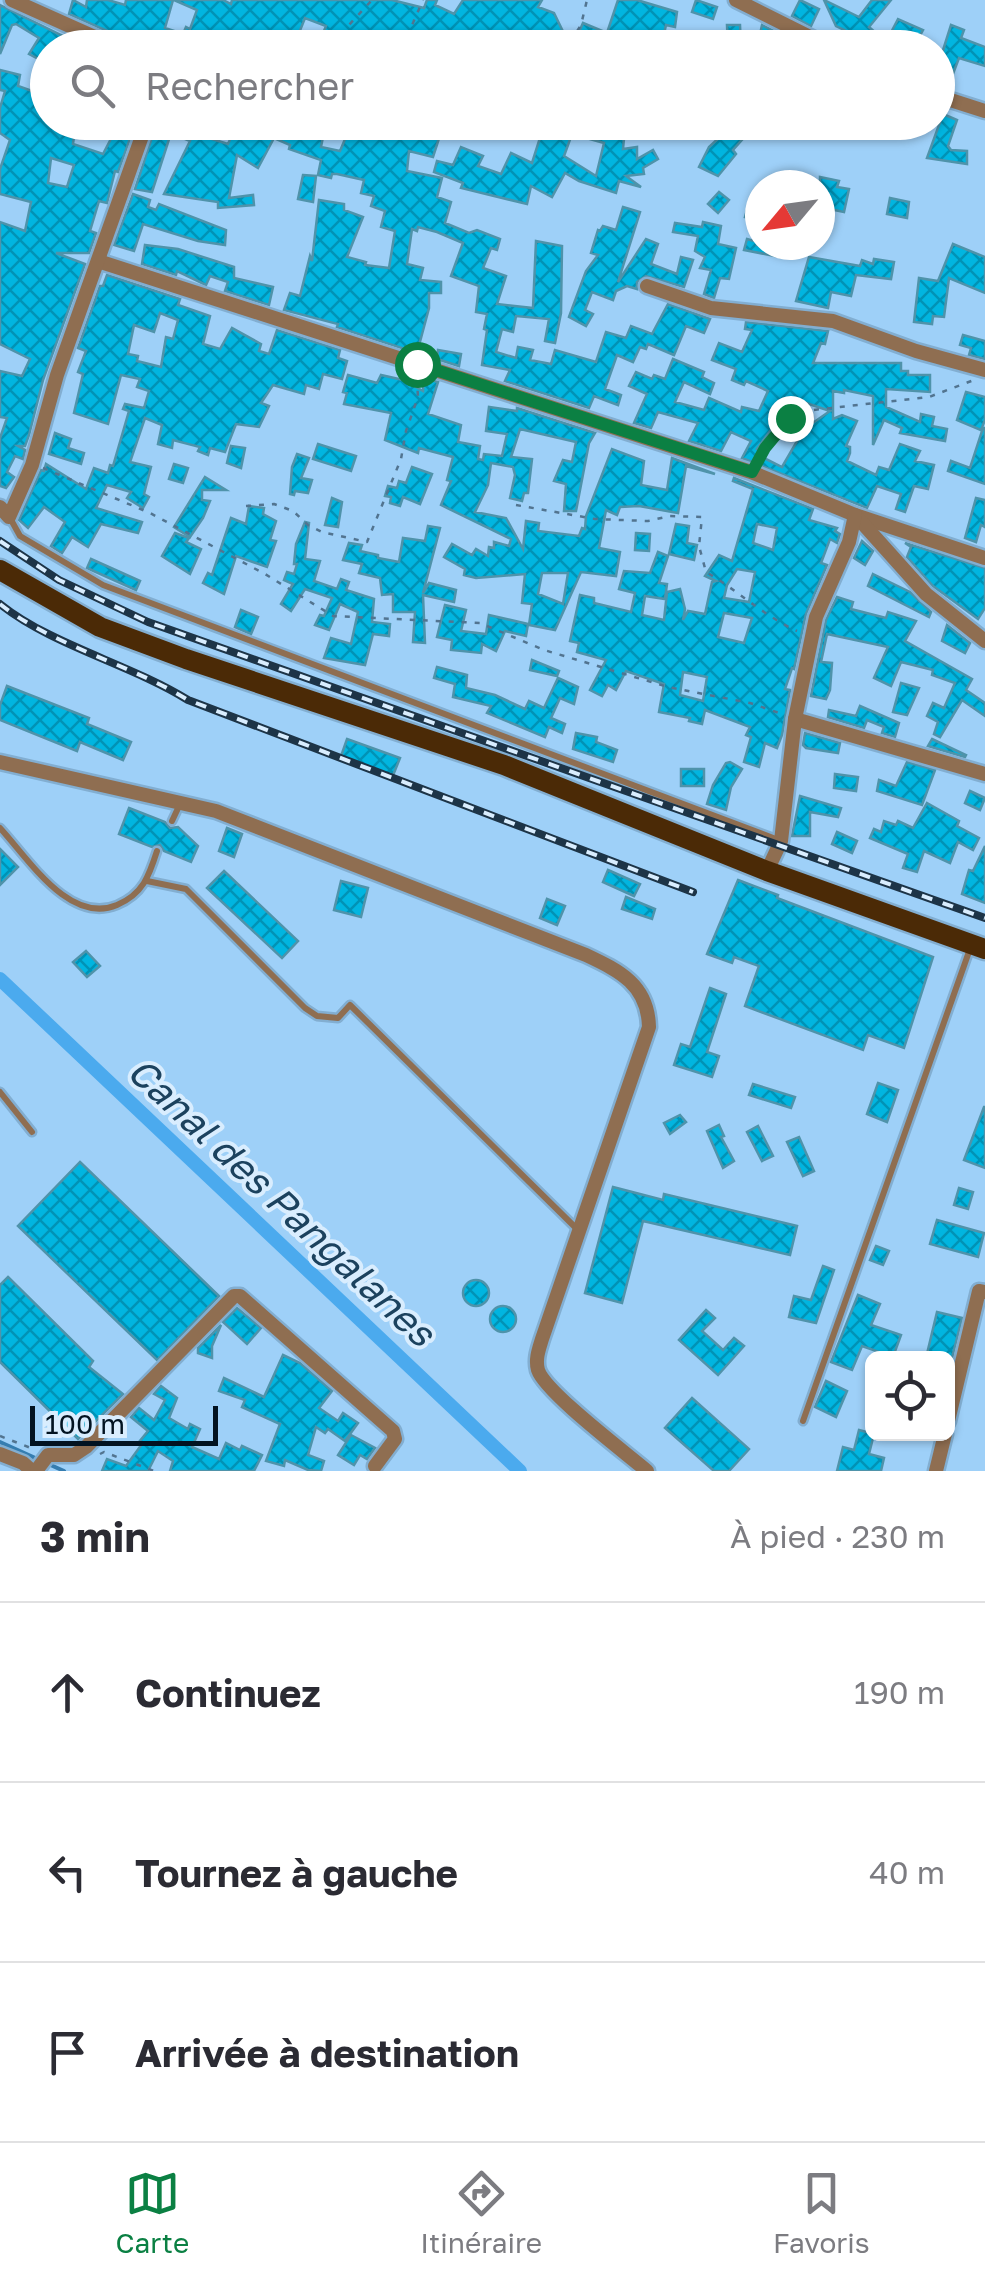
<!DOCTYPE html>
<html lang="fr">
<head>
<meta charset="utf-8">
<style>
	body { margin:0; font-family:"Golos Text",sans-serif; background:#f2f2f3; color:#2b2b33 }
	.controls { position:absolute; right:30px; bottom:30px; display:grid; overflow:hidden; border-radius:15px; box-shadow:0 2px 8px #0004 }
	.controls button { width:90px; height:90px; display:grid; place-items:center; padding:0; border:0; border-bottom:2px solid #e1e1e2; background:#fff; color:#2b2b33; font:50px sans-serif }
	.compass { position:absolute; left:745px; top:170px; width:90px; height:90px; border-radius:50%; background:#fff; box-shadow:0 2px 8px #0004; rotate:241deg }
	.scale { position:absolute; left:30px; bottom:25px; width:188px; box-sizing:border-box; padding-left:10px; border:5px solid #021321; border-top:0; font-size:28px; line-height:35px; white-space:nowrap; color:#021321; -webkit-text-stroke:8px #d9edfe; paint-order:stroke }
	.stop { position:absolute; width:30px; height:30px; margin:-22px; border:8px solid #0b8043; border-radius:50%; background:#fff }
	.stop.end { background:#0b8043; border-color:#fff; box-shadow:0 2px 10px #0008 }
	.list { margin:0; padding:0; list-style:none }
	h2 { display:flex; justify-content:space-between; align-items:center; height:130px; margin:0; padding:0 40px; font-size:42px }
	h2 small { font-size:32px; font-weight:400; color:#7c7c81 }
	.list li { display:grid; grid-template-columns:65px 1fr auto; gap:30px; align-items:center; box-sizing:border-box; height:180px; padding:0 40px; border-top:2px solid #e1e1e2 }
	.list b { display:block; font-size:38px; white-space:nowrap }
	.list em { font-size:32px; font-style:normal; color:#7c7c81 }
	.icon { flex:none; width:55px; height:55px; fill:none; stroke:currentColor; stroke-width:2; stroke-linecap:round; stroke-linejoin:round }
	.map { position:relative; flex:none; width:985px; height:1471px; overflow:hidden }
	.search { position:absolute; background:#fff; box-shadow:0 2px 8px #0004; left:30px; right:30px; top:30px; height:110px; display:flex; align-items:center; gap:25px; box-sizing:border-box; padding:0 35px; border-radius:55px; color:#7c7c81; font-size:38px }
	.sheet { height:670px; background:#fff }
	nav { display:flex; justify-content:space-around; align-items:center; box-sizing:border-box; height:140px; border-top:2px solid #e1e1e2; background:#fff; font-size:28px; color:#7c7c81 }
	nav a { display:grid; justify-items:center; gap:5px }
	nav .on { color:#0b8043 }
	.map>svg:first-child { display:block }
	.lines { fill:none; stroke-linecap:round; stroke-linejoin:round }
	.stream { stroke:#357db0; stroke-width:4 }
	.canal { stroke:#4baaee; stroke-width:14 }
	.building { fill:url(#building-cross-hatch); stroke:#4f93aa; stroke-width:2.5; fill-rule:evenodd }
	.service-casing { stroke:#82aed1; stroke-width:11 }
	.minor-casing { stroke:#82aed1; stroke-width:19 }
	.primary-casing { stroke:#82aed1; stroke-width:25 }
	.path { stroke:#527490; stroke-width:2.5; stroke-dasharray:5 8; stroke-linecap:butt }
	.service { stroke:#8f6e51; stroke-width:6 }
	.minor { stroke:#8f6e51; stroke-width:14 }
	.primary { stroke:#4b2a06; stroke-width:20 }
	.rail-casing { stroke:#1d3447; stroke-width:8 }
	.rail { stroke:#d9edfe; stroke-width:4; stroke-dasharray:11; stroke-linecap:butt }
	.route { stroke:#0b8043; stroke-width:12 }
	.labels { text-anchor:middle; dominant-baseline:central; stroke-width:8; stroke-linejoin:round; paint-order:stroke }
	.water-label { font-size:38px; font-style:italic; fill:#1c425e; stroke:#d9edfe }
</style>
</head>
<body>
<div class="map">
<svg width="985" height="1471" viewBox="0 0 985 1471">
	<defs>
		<pattern id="building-cross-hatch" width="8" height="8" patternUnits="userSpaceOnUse" patternTransform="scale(2.5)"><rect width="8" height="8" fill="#01b5e0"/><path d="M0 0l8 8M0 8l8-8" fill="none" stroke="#0192b5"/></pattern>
	</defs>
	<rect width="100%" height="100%" fill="#9ed0f8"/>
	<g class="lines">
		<path class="stream" d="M0 1442 64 1471"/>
		<path class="canal" d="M0 979 520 1471"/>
	</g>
	<g class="building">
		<path d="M73 0 86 7 87 0H108L125 5 126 0H173L165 28 183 34 186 27 190 29 197 10 174 0H223L231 4 232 0H392L424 8 427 0H437L435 5 454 14 463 0H542L538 7 554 13 571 48H527L512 40 509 48H426L402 34 395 48H317L326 26 305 18 293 48H130L123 38 69 14Z"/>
		<path d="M618 0H637L677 12 675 27 666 25 661 48H572L583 23 607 33Z"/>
		<path d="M696 0 717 7 713 19 692 12Z"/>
		<path d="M800 0 819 9 811 26 792 16Z"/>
		<path d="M824 0 859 17 872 0H891L869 27 886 42 898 19 923 30 913 48H842L837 38 844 30 836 26Z"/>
		<path d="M0 5 61 35 92 48H48V64L29 54 39 38 16 24 12 25 0 54Z"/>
		<path d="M727 25H740L741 48H728Z"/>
		<path d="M762 25 807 48H757Z"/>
		<path d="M951 25 964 30 961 38 985 47V66L959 58 948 87 938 82V66Z"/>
		<path d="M0 70 20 75 18 86 32 91 48 74V122H76L73 144 103 154 115 131 97 122H136L118 172 115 171 107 203 99 201 90 231 96 233 89 253H56L85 264 43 380 29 435 25 446H18L25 450 23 459 15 456 7 472 14 477 6 488 0 486V438L7 418 0 417V371L22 376 30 359 0 344V222L25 231 31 202 0 194V169L10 140 0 133V108L5 91 0 90ZM51 158 74 165 67 187 48 183Z"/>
		<path d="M943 114 957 120 948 146 951 150 967 151V164L927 158Z"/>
		<path d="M157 122H207L199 135 228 144 238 122H313L314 135 323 137 321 147 340 151 348 132 353 135 358 122H470L464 138 442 129 433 157 409 151 407 171 442 178 437 197 451 202 445 223 469 233 477 230 500 239 497 250 491 248 483 268 506 276 497 304 533 308 536 241 562 246 561 313 555 343 545 341 549 319 516 316 513 332 502 329 496 352 516 358 518 347 533 350 530 360 551 364 555 350 596 362 606 332 626 338 631 326 652 334 668 304 710 319 704 333 686 326 674 355 648 344 646 349 640 347 633 362 617 355 605 389 621 395 618 405 594 396 589 408 505 381 510 370 482 365 487 330 484 329 487 314 476 312 479 286 451 276 463 243 437 232 418 227 417 231 412 229 407 264 423 268 420 280 441 282V293H429V308L417 353 337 327 338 324 284 310 290 293 300 296 310 256 312 261 319 200 344 204V210L363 217 347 257 366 262 365 265 389 268 395 231 381 227 385 211 371 206 374 196 361 193 364 180 337 174H332L331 178 318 175 321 160 289 149 290 145 274 138 258 168 237 155 229 198 253 195 254 205 218 208V202L164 194 190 141 171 133 152 192 135 189Z"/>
		<path d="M545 122H589L587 126 609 133 610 128 625 129 623 149 637 147V159L653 150 658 159 643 168 644 174 626 176 641 187 619 181 616 193 579 181 565 173 552 197 531 186 527 204 461 188 463 183 434 172 437 161 453 165 461 147 483 156 478 166 501 174 511 153 532 163ZM572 134 604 143 596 176 564 156Z"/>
		<path d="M634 122H717L718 130 664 134 633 126Z"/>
		<path d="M736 122 748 133 733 150 736 154 718 176 699 167 709 147Z"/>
		<path d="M303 175 316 176 313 202 298 199Z"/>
		<path d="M820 177 839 181 837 187 849 189 844 212 820 207Z"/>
		<path d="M719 192 729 200 718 213 708 204Z"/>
		<path d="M133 194 150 200 148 207 156 210 159 204 226 230 225 245 198 241 143 224 134 251 114 245Z"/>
		<path d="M890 198 909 202 907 218 887 214Z"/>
		<path d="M750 199 760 202V221L745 217Z"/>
		<path d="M623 207 640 212 618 282 646 239 658 244 651 264 677 274 681 257 693 260 684 287 646 276 637 282V289L627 286 616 291 613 300 592 292 585 310 593 314 586 326 569 317 586 271 598 255 591 253 598 230 600 231 603 226 616 230Z"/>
		<path d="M703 222 721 226 718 244 736 248 729 279 720 278 714 298 704 294 711 270 700 268 705 257 695 251 698 236 673 232 675 223 702 227Z"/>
		<path d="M747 239 758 242 757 245H782L780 257 744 250Z"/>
		<path d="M953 244 985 257V293L949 278 944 317 933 316 932 324 914 322 919 278 938 281Z"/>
		<path d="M145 245 178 249 234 267V278L273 287 269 305 225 291 228 282 210 276 206 285 177 271 176 275 142 264Z"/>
		<path d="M809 257 860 266 862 260 873 264 874 259 894 262 891 279 856 275 851 296 831 292 828 308 796 301Z"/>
		<path d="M107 275 180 299 178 305 210 316 203 344 220 349 232 328 261 344 259 351 269 354 277 330 340 350 338 358 347 361 342 379 323 374 319 389 306 385 304 394 273 385 261 403 269 406 259 427 236 424 225 452 210 448 208 455 198 451 200 447 173 440 172 448 158 444 162 425 145 418 130 462 151 467 144 494 149 497 143 508 127 498 131 492 107 485 96 508 142 522 138 533 101 524 88 547 72 537 62 553 51 546 65 522 44 507 28 528 19 520 41 470 44 471 46 464 86 489 94 468 108 473 110 465 113 466 129 411 123 409 125 404 144 408 149 391 137 387 140 379 121 375 108 424 74 413 83 374 78 372 86 351 78 348 100 286H103ZM160 313 178 320 173 339 166 337 161 367 137 361 138 356 128 354 134 325 154 332Z"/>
		<path d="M746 322 828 331 825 344 821 343 813 363H901V371H908V375H930V392L886 389V407L920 422 921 414 934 417 932 426 947 429 945 441 900 433 902 428 884 420 873 445V396L844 390V393L833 391V419L842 415 857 421 846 446 850 447V453L847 461 876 475 879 467 889 470 900 444 920 451 915 461 934 465 928 489 914 486 905 512 896 509 901 494 877 486 867 508 742 458 751 441 731 432 721 451 689 441 698 423 658 412 651 428 634 423 647 394 629 386 636 372 652 379 654 375 665 379 673 359 704 372 702 377 714 383 710 394 684 382 675 402 704 410 709 398 741 412 742 407 759 411 768 391 746 381 744 385 732 380 736 369 712 360 719 343 742 352 752 330 745 329ZM797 400 830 411 804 429 782 467 758 455 760 451 757 449 776 423 781 409 793 412Z"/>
		<path d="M963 335 985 341V359L969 355 971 348 960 345Z"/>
		<path d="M438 350 461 354 459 366 437 359Z"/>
		<path d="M348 375 377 383 381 375 403 380 423 391 424 378 438 382 428 414 461 425 458 442 480 446 478 459 483 460 484 454 502 456 507 434 486 431 489 407 517 411V408L595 433 589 443 576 511H564L566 484 554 481 563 460 572 462 576 442 520 429 511 457 532 459 528 493H524L522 501 510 498 515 475 513 467 491 463 488 485 475 512 506 518 523 549 526 521 539 523 538 531 579 536 582 528 585 529 586 516 612 449 644 461 641 485 667 490 672 458 715 474 686 466 678 513 639 506 620 507 617 515 606 510 599 548 620 552 616 576 581 572 555 630 529 625 532 604 522 603 525 574 476 578 464 575 465 569 444 557 452 544 472 555 476 549 488 556 489 547 494 548V542L509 546 511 539 441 505 451 481 447 480 453 457 419 448 418 453 385 440 391 413 344 404 347 393 343 392ZM542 573H568L563 604 538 594Z"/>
		<path d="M966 392 985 397V420L981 430 957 420Z"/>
		<path d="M983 428H985V484L948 471 951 461 970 468Z"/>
		<path d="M55 433 71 439 68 448 84 453 81 464 49 454Z"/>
		<path d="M318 444 356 456 351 471 313 459Z"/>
		<path d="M231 446 245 448 241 468 227 463Z"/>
		<path d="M297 454 309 458 301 478 312 480 308 493 295 491 294 495 290 494 292 467Z"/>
		<path d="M174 464 188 468 183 483 169 479Z"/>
		<path d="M412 467 432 474 420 504 403 497 400 506 390 503 391 497 385 496 388 486 397 488 399 481 406 483Z"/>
		<path d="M205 477 226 490H202V500L210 501 203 518 190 537 174 527Z"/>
		<path d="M734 478 813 509 809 520 837 528 835 531 840 534 837 543 830 539 821 563 827 565 806 614 794 669 792 668 785 689 790 690 782 735 777 748 765 743 759 767 744 762 751 737 746 735 750 727 705 710 702 724 689 721 690 718 659 712 664 684 626 671 616 690 608 685 602 696 590 690 606 660 577 652 579 643 570 641 580 595 594 598V603L631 612 635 593 619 589 624 571 650 573 658 552 668 556 659 583 667 584 665 599 645 596 642 615 664 620 667 592 680 589 685 609 683 620 688 611 705 614 712 582 716 581 705 576 719 555 732 561 753 489 733 481ZM757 524 777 528 773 550 753 543ZM737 569 755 572 749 602 724 598 727 585ZM724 613 752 618 744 643 718 637ZM683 672 707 677 703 701 680 695Z"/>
		<path d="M332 498 342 502 338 527 325 525Z"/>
		<path d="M976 498 985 500V527L981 525 976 542 965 538Z"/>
		<path d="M249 506 264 508 263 514 276 521 270 540 276 541 267 567 236 556 224 594 203 583 208 573 212 575 231 518 246 524Z"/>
		<path d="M305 522 309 523 305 559 320 561 314 581 337 589 341 579 349 582 346 590 374 599 372 622 390 624 389 636 373 634 365 665 324 658 331 638 351 644 358 612 340 604 329 630 315 625 320 615 324 616 332 598 305 589 291 611 281 604 293 584 284 580 287 572 294 574 297 564H294L296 544Z"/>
		<path d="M676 524 689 526 687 543 697 545 694 560 669 554Z"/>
		<path d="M428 526 440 528 423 593 429 583 456 590 454 602 423 595 425 643 413 642 415 612H393V594L382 595 380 578 359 573 362 564 343 560 349 543 362 545 360 551 378 555V558L399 562 403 538 425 541Z"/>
		<path d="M175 533 189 538 186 542 201 549 190 574 162 556Z"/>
		<path d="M636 533 650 534 649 551 635 550Z"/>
		<path d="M862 541 873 551 865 565 854 558Z"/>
		<path d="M905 543 985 568V608L978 619 933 586 907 557 911 547Z"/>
		<path d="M91 559 140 581 136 590 87 568Z"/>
		<path d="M873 574 910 592 931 612 929 617 868 586Z"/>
		<path d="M837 597 853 602 851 609 886 618 888 612 916 621 905 641 972 679 966 690 985 703V716L962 700 940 737 934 734 938 722 927 716 933 703 944 708 955 683 932 675 933 670 901 662 891 686 874 678 888 647 827 634 821 662 832 663 830 690 826 699 811 696 826 620Z"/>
		<path d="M445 605 466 610 461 631 486 634 489 615 528 624 526 636 505 631 496 651 482 644 481 653 451 650 452 640 437 637Z"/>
		<path d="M241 610 258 617 251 634 235 627Z"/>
		<path d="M947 625 970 643 965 653 942 641Z"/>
		<path d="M532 660 559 671 557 676 530 670Z"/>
		<path d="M437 667 467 675 466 688 495 695 525 709 529 701 544 708 558 678 578 687 574 704 560 698 551 718 565 724 562 733 549 727 545 737 487 713 491 706 453 697 455 684 434 678Z"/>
		<path d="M901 683 919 688 907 715 893 712Z"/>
		<path d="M7 686 89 718 87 724 131 742 123 760 80 742 77 751 0 720V705Z"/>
		<path d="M860 706 899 723 895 737 882 733 884 727 867 720 864 728 828 717 829 710 856 716Z"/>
		<path d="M576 733 597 737 596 742 617 750 613 762 573 749Z"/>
		<path d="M805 733 840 743 838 753 806 748 803 745Z"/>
		<path d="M347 739 400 758 392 778 340 759Z"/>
		<path d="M932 739 966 755 965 757 928 746Z"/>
		<path d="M730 762 742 769 731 787 726 810 707 804 713 785 726 763Z"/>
		<path d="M907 762 935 770 922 805 877 791 879 780 896 786Z"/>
		<rect x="681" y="769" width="23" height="17"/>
		<path d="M835 774 858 777 856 791 834 788Z"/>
		<path d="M970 791 985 798 980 810 965 803Z"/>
		<path d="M800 796 841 808 838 817 810 812V836H792Z"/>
		<path d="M927 803 959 821 957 826 979 838 973 850 958 842 950 863 924 851 917 872 903 868 908 854 870 838 874 829 881 832 884 821 896 825 898 821 913 828Z"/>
		<path d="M129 808 165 822 170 828 178 827 198 846 191 862 164 851 160 845 152 847 119 834Z"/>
		<path d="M227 828 242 834 234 857 219 851Z"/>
		<path d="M837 832 857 841 852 853 832 844Z"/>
		<path d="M985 846V903L962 894 969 870 973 871Z"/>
		<path d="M0 849 18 867 0 885Z"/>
		<path d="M608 870 640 884 634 896 603 882Z"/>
		<path d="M224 871 298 941 282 958 207 888Z"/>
		<path d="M738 880 778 895 777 898 933 957 904 1048 868 1035 863 1050 745 1006 759 966 734 957 732 963 707 954Z"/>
		<path d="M341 881 368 888 361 917 334 910Z"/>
		<path d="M626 897 655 909 652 919 622 909Z"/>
		<path d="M547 899 565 906 557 925 540 918Z"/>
		<path d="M86 951 100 966 87 977 73 962Z"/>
		<path d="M710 988 726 994 707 1052 719 1056 712 1077 674 1065 681 1044 690 1047Z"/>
		<path d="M878 1083 898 1090 887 1122 867 1114Z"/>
		<path d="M753 1084 795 1097 791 1108 749 1095Z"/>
		<path d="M984 1107H985V1168L964 1160Z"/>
		<path d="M680 1115 686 1122 670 1134 664 1123Z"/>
		<path d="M719 1125 724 1136 721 1137 734 1161 723 1168 707 1131Z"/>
		<path d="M758 1126 773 1156 762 1161 747 1132Z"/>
		<path d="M799 1137 814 1171 803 1176 787 1142Z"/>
		<path d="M80 1162 219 1296 157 1360 18 1226Z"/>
		<path d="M613 1187 663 1200 664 1194 797 1226 790 1255 643 1221 622 1303 585 1293Z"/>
		<path d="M959 1188 973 1192 968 1209 954 1205Z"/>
		<path d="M937 1220 984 1233 978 1257 930 1244Z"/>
		<path d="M876 1246 889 1251 883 1265 870 1260Z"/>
		<path d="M823 1266 834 1270 816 1323 789 1317 794 1296 811 1300Z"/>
		<path d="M8 1277 93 1361 89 1367 123 1394 78 1439 0 1362V1285Z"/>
		<circle cx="476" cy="1293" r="13"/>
		<path d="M858 1295 880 1304 871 1325 901 1335 893 1357 862 1346 852 1370 831 1362Z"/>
		<circle cx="503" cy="1319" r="13"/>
		<path d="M237 1308 261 1328 247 1344 223 1322Z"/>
		<path d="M706 1310 715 1318 702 1331 723 1350 734 1338 744 1346 718 1375 679 1340Z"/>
		<path d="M937 1312 962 1318 952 1358H926Z"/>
		<path d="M221 1325 212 1346V1358L198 1353V1348Z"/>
		<path d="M283 1355 300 1363 332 1391 319 1408 338 1421 343 1413 358 1423 345 1441 328 1429 325 1433 316 1427 308 1455 324 1461 321 1471 308 1470 285 1460 284 1466 266 1461 280 1424 242 1407 245 1400 219 1391 224 1378 264 1397Z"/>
		<path d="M826 1381 847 1391 836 1417 815 1407Z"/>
		<path d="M161 1386 177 1398 169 1418 188 1429 190 1424 200 1429 192 1447 219 1459 226 1443 240 1450 242 1446 262 1455 254 1471H170L173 1461 158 1451 148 1471H102L107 1459 126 1466 142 1444 139 1442 148 1431 131 1417 139 1408 154 1420 165 1400 154 1394Z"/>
		<path d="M692 1398 749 1449 729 1471H714L665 1428Z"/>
		<path d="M859 1430 874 1434 869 1454 884 1458 881 1471H837L843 1447 854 1450Z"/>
		<path d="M351 1435 375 1448 367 1459 360 1455 354 1465 338 1455Z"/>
	</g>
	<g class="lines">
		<g class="service-casing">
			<g id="service">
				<path d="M10 518 20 536 103 585 781 841"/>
				<path d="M172 821 180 804"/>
				<path d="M0 828C28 858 69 925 117 905 143 894 149 876 157 851"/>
				<path d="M147 881 186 889 305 1008 317 1016 338 1018 350 1005 578 1230"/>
				<path d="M0 1092 32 1132"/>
				<path d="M803 1421 971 946"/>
			</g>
		</g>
		<g class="minor-casing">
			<g id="minor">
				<path d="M12 0 119 48"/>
				<path d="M736 0 832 48"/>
				<path d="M938 96 985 111"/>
				<path d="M98 261 751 472 855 515 985 558"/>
				<path d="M647 286 711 308 833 321 916 351 985 370"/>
				<path d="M0 507 9 517 32 465 57 375 147 122"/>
				<path d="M857 517 926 594 985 641"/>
				<path d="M795 719 985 774"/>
				<path d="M0 762 216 811 586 955C620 971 648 985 649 1027L542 1339C539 1349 535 1359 538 1370 545 1392 626 1453 647 1471"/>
				<path d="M767 871 781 841 795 719 816 617 849 542 855 515"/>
				<path d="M948 1421 979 1291 985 1292"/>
				<path d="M0 1454 23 1463 32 1471"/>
				<path d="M36 1471 48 1455H74L86 1447 234 1296H240L393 1431 395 1439 375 1466"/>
				<path d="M936 1471 945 1434"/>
			</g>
		</g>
		<g class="primary-casing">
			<path id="primary" d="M0 570 100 627 186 659 504 765 767 871 985 949"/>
		</g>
		<g class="path">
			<path d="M570 42 581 25 587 0"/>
			<path d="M339 48 348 26 372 0"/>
			<path d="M402 48 423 0"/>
			<path d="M758 460 789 419 813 410 929 397 974 380"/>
			<path d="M43 468 150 513 265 574 333 616 480 623 544 650 668 687 750 703 785 715"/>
			<path d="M516 505 595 519 648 521 670 516 702 517 699 546 706 572C737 590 764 616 797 631"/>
			<path d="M246 506 274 504 293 511 308 525 322 532 367 542 401 459 406 431 418 397 417 381"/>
			<path d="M0 1436 36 1450"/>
			<path d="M100 1454 104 1452 154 1471"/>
		</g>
		<use href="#service" class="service"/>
		<use href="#minor" class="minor"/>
		<use href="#primary" class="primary"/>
		<g class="rail-casing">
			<g id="rail">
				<path d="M0 541 59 580 148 622 985 918"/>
				<path d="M0 604C51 645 130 664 188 700L693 892"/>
			</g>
		</g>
		<use href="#rail" class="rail"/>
	</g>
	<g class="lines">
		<path class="route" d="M417 364 752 472 765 448 790 418"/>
	</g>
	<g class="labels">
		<g class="water-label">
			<text transform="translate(282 1201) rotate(43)">Canal des Pangalanes</text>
		</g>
	</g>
</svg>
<div class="controls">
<button><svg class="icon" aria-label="locate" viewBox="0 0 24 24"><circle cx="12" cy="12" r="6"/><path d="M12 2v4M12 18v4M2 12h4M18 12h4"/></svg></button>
</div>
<svg class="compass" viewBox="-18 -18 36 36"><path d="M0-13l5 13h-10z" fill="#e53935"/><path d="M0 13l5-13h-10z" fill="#7c7c81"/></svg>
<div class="scale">100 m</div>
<div class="stop" style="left:417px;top:364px"></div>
<div class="stop end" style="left:790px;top:418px"></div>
<div class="search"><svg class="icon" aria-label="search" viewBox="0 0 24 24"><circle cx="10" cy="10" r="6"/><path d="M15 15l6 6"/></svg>Rechercher</div>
</div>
<section class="sheet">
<h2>3 min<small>À pied · 230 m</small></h2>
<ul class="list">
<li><svg class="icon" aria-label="ahead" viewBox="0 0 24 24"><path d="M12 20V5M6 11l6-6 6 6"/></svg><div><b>Continuez</b></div><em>190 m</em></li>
<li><svg class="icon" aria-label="left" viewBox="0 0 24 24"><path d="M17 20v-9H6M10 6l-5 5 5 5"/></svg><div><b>Tournez à gauche</b></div><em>40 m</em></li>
<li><svg class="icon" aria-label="arrive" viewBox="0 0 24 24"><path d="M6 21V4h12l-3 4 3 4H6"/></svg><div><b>Arrivée à destination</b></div></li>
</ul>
</section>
<nav>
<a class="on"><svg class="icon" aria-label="map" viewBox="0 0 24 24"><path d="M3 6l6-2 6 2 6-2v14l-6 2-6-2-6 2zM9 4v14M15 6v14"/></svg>Carte</a>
<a><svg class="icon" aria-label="directions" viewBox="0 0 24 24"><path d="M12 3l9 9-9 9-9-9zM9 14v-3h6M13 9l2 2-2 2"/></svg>Itinéraire</a>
<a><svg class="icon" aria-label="saved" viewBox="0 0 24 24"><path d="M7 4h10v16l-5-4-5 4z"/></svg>Favoris</a>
</nav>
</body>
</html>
